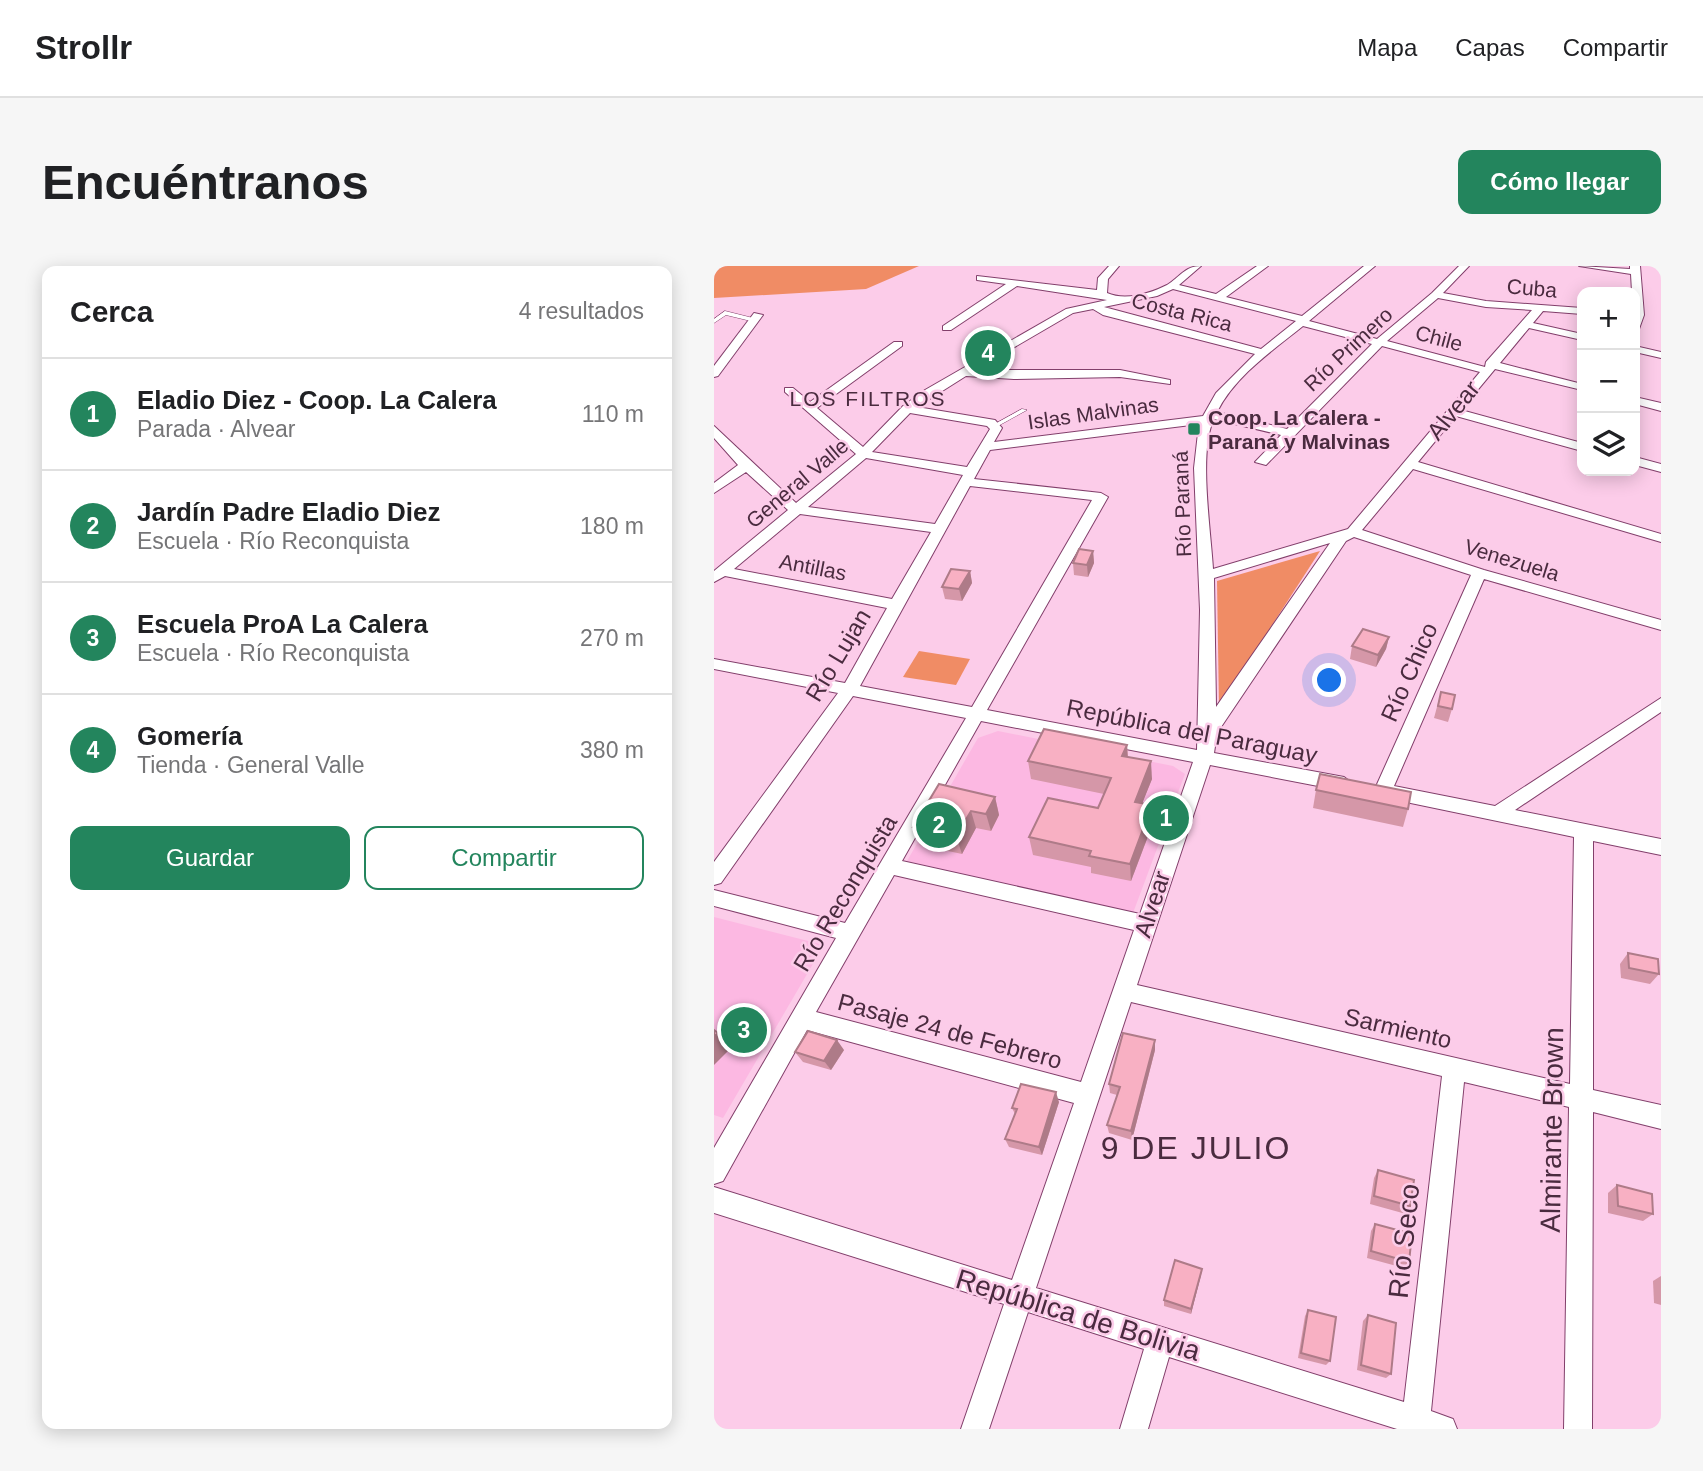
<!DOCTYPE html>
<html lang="es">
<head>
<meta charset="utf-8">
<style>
	body { margin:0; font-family:Helvetica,sans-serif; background:#f6f6f6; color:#202124 }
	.controls { position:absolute; right:21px; top:21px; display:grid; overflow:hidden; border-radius:14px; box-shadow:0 4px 18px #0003 }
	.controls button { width:63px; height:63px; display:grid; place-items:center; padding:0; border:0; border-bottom:2px solid #e0e0e0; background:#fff; color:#202124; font:35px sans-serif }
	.you { position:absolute; left:616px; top:415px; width:24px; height:24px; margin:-18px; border:5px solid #fff; border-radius:50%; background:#1a73e8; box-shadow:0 0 0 10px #1a73e833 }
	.badge { display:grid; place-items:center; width:46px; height:46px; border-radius:50%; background:#23855d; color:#fff; font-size:23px; font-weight:700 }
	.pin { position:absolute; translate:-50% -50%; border:4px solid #fff; box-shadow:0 2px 7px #0006 }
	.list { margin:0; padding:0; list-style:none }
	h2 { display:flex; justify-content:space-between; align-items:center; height:91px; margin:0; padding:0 28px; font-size:30px }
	h2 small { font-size:23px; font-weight:400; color:#757577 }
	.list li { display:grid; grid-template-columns:46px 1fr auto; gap:21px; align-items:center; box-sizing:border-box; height:112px; padding:0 28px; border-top:2px solid #e0e0e0 }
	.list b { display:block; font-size:26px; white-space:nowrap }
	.list p { margin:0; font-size:23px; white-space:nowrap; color:#757577 }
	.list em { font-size:23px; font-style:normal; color:#757577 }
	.actions { display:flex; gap:14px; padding:21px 28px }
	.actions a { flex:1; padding:16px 0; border:2px solid #23855d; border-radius:14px; text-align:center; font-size:24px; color:#23855d }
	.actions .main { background:#23855d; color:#fff }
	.icon { flex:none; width:38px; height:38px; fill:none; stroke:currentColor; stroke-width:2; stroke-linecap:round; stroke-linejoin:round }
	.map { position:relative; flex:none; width:947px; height:1163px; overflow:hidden; border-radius:14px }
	header { display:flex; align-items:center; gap:42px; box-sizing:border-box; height:98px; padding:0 35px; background:#fff; border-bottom:2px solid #e0e0e0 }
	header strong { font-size:33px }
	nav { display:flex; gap:38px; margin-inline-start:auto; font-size:24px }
	.intro { display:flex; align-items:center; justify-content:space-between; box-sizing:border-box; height:168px; padding:0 42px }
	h1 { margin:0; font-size:49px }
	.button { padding:18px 32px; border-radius:14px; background:#23855d; color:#fff; font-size:24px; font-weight:700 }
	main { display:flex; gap:42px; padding:0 42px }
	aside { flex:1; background:#fff; border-radius:14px; box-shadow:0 4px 18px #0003 }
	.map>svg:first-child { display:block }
	.built { fill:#fcb8e2 }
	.green { fill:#f08c65 }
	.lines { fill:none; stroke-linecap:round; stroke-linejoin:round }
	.service-casing { stroke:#823f6b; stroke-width:1 }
	.minor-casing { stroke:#823f6b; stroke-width:2 }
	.service { fill:#fff; fill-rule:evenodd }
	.minor { fill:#fff; fill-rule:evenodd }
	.wall { fill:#d597a8 }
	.shaded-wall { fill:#ae7b88 }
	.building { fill:#f8b0c3; stroke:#ae7b88; stroke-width:2 }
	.poi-dot { fill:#23855d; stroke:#fccce9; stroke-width:2.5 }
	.labels { text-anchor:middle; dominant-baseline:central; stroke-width:5; stroke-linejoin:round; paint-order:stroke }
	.far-street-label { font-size:21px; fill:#4a2b3f; stroke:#fccce9 }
	.far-neighbourhood-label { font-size:21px; letter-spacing:2px; fill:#4a2b3f; stroke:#fccce9 }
	.far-poi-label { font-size:21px; font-weight:bold; fill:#4a2b3f; stroke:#fccce9; text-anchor:start }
	.street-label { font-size:24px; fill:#4a2b3f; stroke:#fccce9 }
	.near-street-label { font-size:28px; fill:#4a2b3f; stroke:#fccce9 }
	.near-neighbourhood-label { font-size:32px; letter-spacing:2px; fill:#4a2b3f; stroke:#fccce9 }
</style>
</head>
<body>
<header>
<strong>Strollr</strong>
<nav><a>Mapa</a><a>Capas</a><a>Compartir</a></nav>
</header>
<div class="intro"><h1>Encuéntranos</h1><a class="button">Cómo llegar</a></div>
<main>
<aside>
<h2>Cerca<small>4 resultados</small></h2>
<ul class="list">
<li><span class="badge">1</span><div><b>Eladio Diez - Coop. La Calera</b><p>Parada · Alvear</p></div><em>110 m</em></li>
<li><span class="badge">2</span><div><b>Jardín Padre Eladio Diez</b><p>Escuela · Río Reconquista</p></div><em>180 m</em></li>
<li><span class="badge">3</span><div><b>Escuela ProA La Calera</b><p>Escuela · Río Reconquista</p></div><em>270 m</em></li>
<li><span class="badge">4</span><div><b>Gomería</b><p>Tienda · General Valle</p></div><em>380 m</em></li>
</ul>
<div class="actions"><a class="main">Guardar</a><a>Compartir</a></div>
</aside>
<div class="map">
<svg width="947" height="1163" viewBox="0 0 947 1163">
	<rect width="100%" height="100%" fill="#fccce9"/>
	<g class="built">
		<path d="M284 465 459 500 471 508 419 647 193 595 264 472Z"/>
		<path d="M0 651 110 679 9 852 0 849Z"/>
	</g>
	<g class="green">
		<path d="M0 0H205L152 23 0 32Z"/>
		<path d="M606 285 505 441 503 315Z"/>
		<path d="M205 385 256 393 242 419 189 411Z"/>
	</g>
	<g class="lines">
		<g class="service-casing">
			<g id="service">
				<path d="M11 45 43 53 44 54 41 56 12 49 0 57V53Z"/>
				<path d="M308 143 313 144 284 160 279 159Z"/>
			</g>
		</g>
		<g class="minor-casing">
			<g id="minor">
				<path d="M395 0H405L394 13 393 27C411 35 435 28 453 19 466 11 471 0 487 0L465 19 502 28 543 0H554L512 31 588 50 650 0H661L595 55 663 73 718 27 745 0H755L729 27 772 35 868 42V48L829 45 819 57 868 68V74L815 62 786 97 868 118V124L781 103 747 144 868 177V185L742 150 704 196 947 268V276L699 203 648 264 770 304 947 354V364L770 313 680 520 781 540 947 432V446L801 544 947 573V589L879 575V824L947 839V863L879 846 878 1163H850L855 841 750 816 717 1145 739 1153 743 1163H683L455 1091 434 1163H406L430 1083 314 1046 275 1163H247L290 1038 0 947V921L298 1014 360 837 93 764 9 915 0 918V882L122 672 0 640V624L131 657 252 452 139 430 7 617 0 619V596L124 427 0 403V393L131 417 173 342 11 310 0 316V305L74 244 32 206 0 227V217L24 199 0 172V160L82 237 142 188 71 126V122H79L96 136 180 76H188V80L103 142 149 181 189 140 211 124 352 43 393 34 303 20 237 64H229V60L292 18 263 14V10L383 24 384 12ZM459 23 582 55 547 83 390 41 443 30ZM724 32 772 41 818 44 772 96 771 101 673 75ZM379 43 389 49 541 88 502 127 489 150 280 176 288 162 281 154 203 141 252 110 300 113 406 111 456 118V114L406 104H261L359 47ZM589 60 658 78 573 163 503 146C521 110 558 85 589 60ZM668 80 766 106 634 263 499 303C497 266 484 184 500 153L567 169 541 196 552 199ZM196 147 273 160 276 163 253 201 158 186ZM485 158 480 202 486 344 483 484 273 444 394 231 387 227 260 213 276 184ZM152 192 249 209 221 258 94 241ZM256 220 378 234 258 441 146 420ZM86 248 217 266 178 333 20 303ZM640 271 757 309 660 525 663 530 860 571 856 818 423 719 496 499 630 525 639 518 630 511 500 487 503 467 632 275ZM616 277 502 441 500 312ZM267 455 479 496 426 648 188 595ZM180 609 420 664 367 816 102 746ZM417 736 728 810 690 1136 322 1022Z"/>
				<path d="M865 0 916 3V0H926L930 49 925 63 921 64V26H918L917 8Z"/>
				<path d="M40 47 49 49 4 110 0 111V100Z"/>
				<path d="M921 80 947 86V92L921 86Z"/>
				<path d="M921 131 947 137V145L921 138Z"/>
				<path d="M921 191 947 198V206L921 199Z"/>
			</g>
		</g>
		<use href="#service" class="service"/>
		<use href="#minor" class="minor"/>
	</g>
	<g class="wall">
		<path d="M379 285 380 297 374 311 360 309 359 297Z"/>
		<path d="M256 305 258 317 248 335 231 333 228 321Z"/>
		<path d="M675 371 672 383 662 401 636 393 638 380Z"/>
		<path d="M727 426 738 443 734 456 720 452Z"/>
		<path d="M413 479 414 491 438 513 428 537 439 557 417 615 377 607V601L319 589 315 571 384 542 390 528 317 513 314 495Z"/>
		<path d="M602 524 694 543 689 561 599 542Z"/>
		<path d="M281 531 285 549 277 565 262 562 248 588 206 579 199 561Z"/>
		<path d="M914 687 945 708 936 718 907 712 906 698Z"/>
		<path d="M130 784 117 804 89 796 81 786Z"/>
		<path d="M441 784 418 874 395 867 393 859 403 829 396 827 395 818Z"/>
		<path d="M345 836 328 889 295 881 291 873 301 848 298 842Z"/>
		<path d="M664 904 696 940 692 948 656 938 660 912Z"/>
		<path d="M903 919 939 948 929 955 894 947V927Z"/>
		<path d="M661 958 695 996 690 1002 653 992 657 965Z"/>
		<path d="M487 1009 477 1048 450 1040V1034Z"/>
		<path d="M947 1010V1039L940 1037 939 1015Z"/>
		<path d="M594 1044 616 1095 612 1099 584 1092 591 1050Z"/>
		<path d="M654 1049 677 1108 672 1112 643 1104 649 1055Z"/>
	</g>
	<g class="shaded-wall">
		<path d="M379 285 380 297 374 311 373 299Z"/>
		<path d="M256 305 258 317 248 335 245 323Z"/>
		<path d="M675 371 672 383 662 401 664 389Z"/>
		<path d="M413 479 414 497 408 490Z"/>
		<path d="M437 495 438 513 422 553 421 536Z"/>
		<path d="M281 531 285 549 277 565 272 548Z"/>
		<path d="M438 539 439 557 417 615 416 598Z"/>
		<path d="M257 545 262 562 248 588 242 570Z"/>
		<path d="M4 767 18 781 0 799V771Z"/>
		<path d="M123 774 130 784 117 804 110 795Z"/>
		<path d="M441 774V784L418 874 417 865Z"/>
		<path d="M342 826 345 836 328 889 325 881Z"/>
		<path d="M488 1003 487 1009 477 1048V1043Z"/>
	</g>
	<g class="building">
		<path d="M365 283 379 285 373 299 359 297Z"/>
		<path d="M237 303 256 305 245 323 228 321Z"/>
		<path d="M649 363 675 371 664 389 638 380Z"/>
		<path d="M727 426 741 429 738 443 724 440Z"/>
		<path d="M330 463 413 479 408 490 437 495 421 536 438 539 416 598 375 590 377 585 315 571 334 532 384 542 397 512 314 495Z"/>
		<path d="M606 508 697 526 694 543 602 524Z"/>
		<path d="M225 518 281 531 272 548 257 545 242 570 199 561Z"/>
		<path d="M914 687 944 693 945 708 915 702Z"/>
		<path d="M0 764 4 767 0 771Z"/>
		<path d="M94 765 123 774 110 795 81 786Z"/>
		<path d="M409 767 441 774 417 865 393 859 406 821 395 818Z"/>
		<path d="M307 818 342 826 325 881 291 873 303 843 298 842Z"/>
		<path d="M664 904 700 914 696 940 660 930Z"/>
		<path d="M903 919 938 928 939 948 904 940Z"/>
		<path d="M661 958 698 968 695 996 657 985Z"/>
		<path d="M461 994 488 1003 477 1043 450 1034Z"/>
		<path d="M594 1044 622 1051 616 1095 587 1087Z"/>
		<path d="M654 1049 682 1057 677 1108 647 1099Z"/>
	</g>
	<rect class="poi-dot" x="473" y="156" width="14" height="14" rx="3.5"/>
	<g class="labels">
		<g class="far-street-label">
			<text transform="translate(818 22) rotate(5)">Cuba</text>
			<text transform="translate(468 46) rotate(14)">Costa Rica</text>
			<text transform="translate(725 72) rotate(15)">Chile</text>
			<text transform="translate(634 83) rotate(-43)">Río Primero</text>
			<text transform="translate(379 147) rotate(-8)">Islas Malvinas</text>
			<text transform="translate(83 217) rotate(-40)">General Valle</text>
			<text transform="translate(468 238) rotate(-92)">Río Paraná</text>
			<text transform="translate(798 294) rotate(17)">Venezuela</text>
			<text transform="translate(99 301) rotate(11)">Antillas</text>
		</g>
		<g class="far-neighbourhood-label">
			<text x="154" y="132">LOS FILTROS</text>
		</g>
		<g class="far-poi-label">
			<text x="494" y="151">Coop. La Calera -<tspan x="494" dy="24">Paraná y Malvinas</tspan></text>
		</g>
		<g class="street-label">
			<text transform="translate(739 144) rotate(-51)">Alvear</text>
			<text transform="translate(124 389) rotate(-59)">Río Lujan</text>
			<text transform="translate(695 406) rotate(-66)">Río Chico</text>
			<text transform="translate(478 465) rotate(11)">República del Paraguay</text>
			<text transform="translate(131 627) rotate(-59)">Río Reconquista</text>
			<text transform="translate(438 638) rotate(-72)">Alvear</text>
			<text transform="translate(684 762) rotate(13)">Sarmiento</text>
			<text transform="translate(236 765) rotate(15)">Pasaje 24 de Febrero</text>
		</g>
		<g class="near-street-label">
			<text transform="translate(838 864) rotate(-89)">Almirante Brown</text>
			<text transform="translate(690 975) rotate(-84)">Río Seco</text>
			<text transform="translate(364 1049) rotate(17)">República de Bolivia</text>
		</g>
		<g class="near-neighbourhood-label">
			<text x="482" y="882">9 DE JULIO</text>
		</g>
	</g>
</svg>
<div class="controls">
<button>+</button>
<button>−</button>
<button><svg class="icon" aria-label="layers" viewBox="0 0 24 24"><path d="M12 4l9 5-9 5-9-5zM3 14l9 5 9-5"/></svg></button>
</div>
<div class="you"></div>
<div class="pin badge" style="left:452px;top:552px">1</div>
<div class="pin badge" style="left:225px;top:559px">2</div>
<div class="pin badge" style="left:30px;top:764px">3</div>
<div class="pin badge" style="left:274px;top:87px">4</div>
</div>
</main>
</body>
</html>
